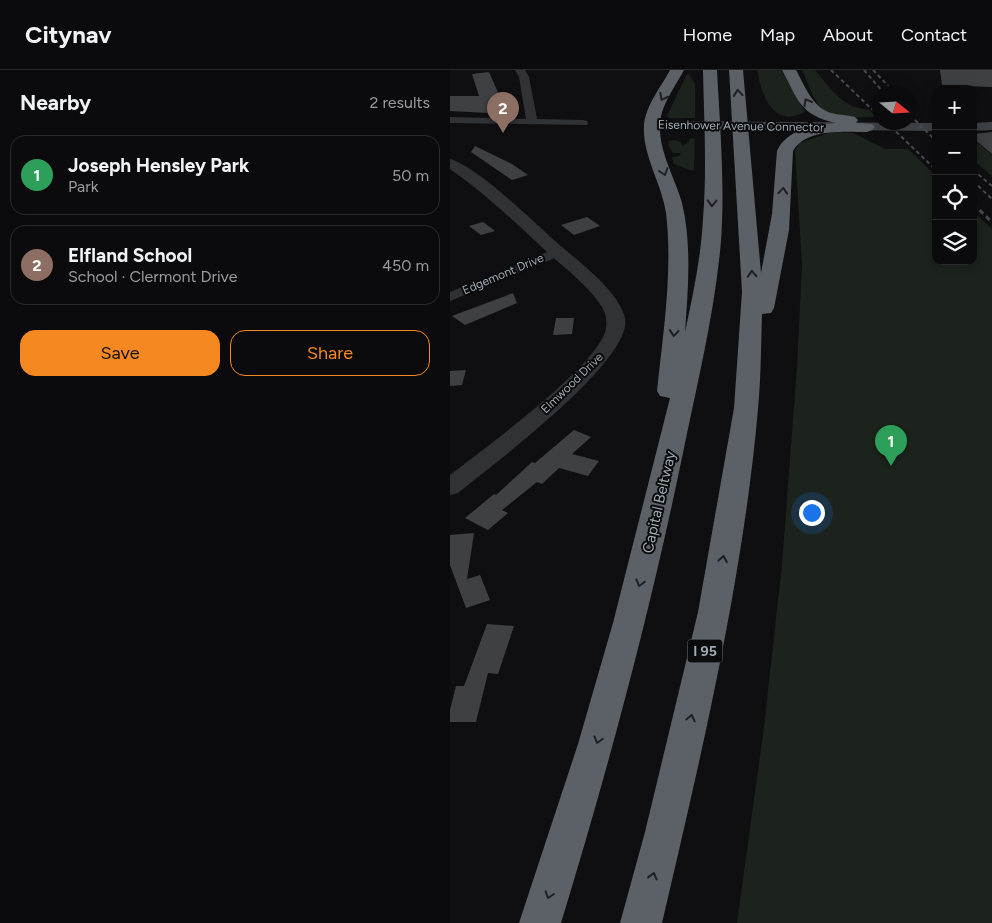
<!DOCTYPE html>
<html lang="en">
<head>
<meta charset="utf-8">
<style>
	body { margin:0; font-family:Figtree,sans-serif; background:#141416; color:#f1f3f6 }
	.controls { position:absolute; right:15px; top:15px; display:grid; overflow:hidden; border-radius:10px; box-shadow:0 2px 12px #0003 }
	.controls button { width:45px; height:45px; display:grid; place-items:center; padding:0; border:0; border-bottom:1px solid #2b2b2e; background:#0b0b0d; color:#f1f3f6; font:25px sans-serif }
	.compass { position:absolute; left:422px; top:15px; width:45px; height:45px; border-radius:50%; background:#0b0b0d; box-shadow:0 2px 12px #0003; rotate:108deg }
	.you { position:absolute; left:361px; top:442px; width:18px; height:18px; margin:-12px; border:4px solid #fff; border-radius:50%; background:#1a73e8; box-shadow:0 0 0 8px #1a73e833 }
	.badge { display:grid; place-items:center; width:32px; height:32px; border-radius:50%; background:#f68822; color:#fff; font-size:16px; font-weight:700 }
	.pin { position:absolute; translate:-50% -41px; filter:drop-shadow(0 1px 2px #0008) }
	.pin::after { content:''; position:absolute; top:26px; width:18px; height:15px; background:inherit; clip-path:polygon(0 0,100% 0,50% 100%) }
	.list { margin:0; padding:0; list-style:none }
	h2 { display:flex; justify-content:space-between; align-items:center; height:65px; margin:0; padding:0 20px; font-size:21px }
	h2 small { font-size:16px; font-weight:400; color:#9a9b9d }
	.list li { display:grid; grid-template-columns:32px 1fr auto; gap:15px; align-items:center; box-sizing:border-box; height:80px; margin:0 10px 10px; padding:0 10px; border:1px solid #2b2b2e; border-radius:15px }
	.list b { display:block; font-size:19px; white-space:nowrap }
	.list p { margin:0; font-size:16px; white-space:nowrap; color:#9a9b9d }
	.list em { font-size:16px; font-style:normal; color:#9a9b9d }
	.actions { display:flex; gap:10px; padding:15px 20px }
	.actions a { flex:1; padding:11px 0; border:1px solid #f68822; border-radius:15px; text-align:center; font-size:18px; color:#f68822 }
	.actions .main { background:#f68822; color:#111 }
	.icon { flex:none; width:28px; height:28px; fill:none; stroke:currentColor; stroke-width:2; stroke-linecap:round; stroke-linejoin:round }
	.map { position:relative; flex:none; width:542px; height:853px; overflow:hidden }
	header { display:flex; align-items:center; gap:30px; box-sizing:border-box; height:70px; padding:0 25px; background:#0b0b0d; border-bottom:1px solid #2b2b2e }
	header strong { font-size:24px }
	nav { display:flex; gap:28px; margin-inline-start:auto; font-size:18px }
	main { display:flex }
	aside { flex:1; background:#0b0b0d }
	.map>svg:first-child { display:block }
	.green { fill:#1c231c }
	.building { fill:#3e4044 }
	.lines { fill:none; stroke-linecap:round; stroke-linejoin:round }
	.minor { fill:#303236; fill-rule:evenodd }
	.tertiary { fill:#303236; fill-rule:evenodd }
	.secondary { fill:#3e4146; fill-rule:evenodd }
	.motorway { fill:#5c6167; fill-rule:evenodd }
	.rail-far1 { stroke:#474a4f; stroke-width:2; stroke-dasharray:4 3; stroke-linecap:butt }
	.rail { stroke:#474a4f; stroke-width:3; stroke-dasharray:5 4; stroke-linecap:butt }
	.oneway { stroke:#1e2023 }
	.labels { text-anchor:middle; dominant-baseline:central; stroke-width:4; stroke-linejoin:round; paint-order:stroke }
	.far-street-label { font-size:12px; fill:#a0a9b2; stroke:#0a0b0c }
	.shield { fill:#0a0b0c; stroke:#737a80; stroke-width:1 }
	.shield-label { font-size:14px; font-weight:bold; fill:#a0a9b2 }
	.street-label { font-size:15px; fill:#a0a9b2; stroke:#0a0b0c }
</style>
</head>
<body>
<header>
<strong>Citynav</strong>
<nav><a>Home</a><a>Map</a><a>About</a><a>Contact</a></nav>
</header>
<main>
<aside>
<h2>Nearby<small>2 results</small></h2>
<ul class="list">
<li><span class="badge" style="background:#2e9e5b">1</span><div><b>Joseph Hensley Park</b><p>Park</p></div><em>50 m</em></li>
<li><span class="badge" style="background:#8d6e63">2</span><div><b>Elfland School</b><p>School · Clermont Drive</p></div><em>450 m</em></li>
</ul>
<div class="actions"><a class="main">Save</a><a>Share</a></div>
</aside>
<div class="map">
<svg width="542" height="853" viewBox="0 0 542 853">
	<rect width="100%" height="100%" fill="#0f0f11"/>
	<g class="green">
		<path d="M307 0H331L355 42C323 59 312 26 307 0Z"/>
		<path d="M352 0H365C383 21 391 37 420 40L426 47C413 47 382 50 372 39 364 32 357 10 352 0Z"/>
		<path d="M237 4H239L245 14V48H220L217 46Z"/>
		<path d="M381 62 403 63 435 79H458L486 106V191H523V141L542 159V853H287L314 657 332 495 347 297 352 195 345 80 350 73Z"/>
		<path d="M241 68 245 69 244 100H240L224 94 222 87 229 86 231 83H223L218 75 219 71 225 70 231 72 232 75 236 74Z"/>
		<path d="M523 69 542 85V106L523 90Z"/>
	</g>
	<g class="building">
		<path d="M490 0H542V17L492 15Z"/>
		<path d="M39 2 50 27 39 43 0 41V26H29L22 4Z"/>
		<path d="M542 62V84L523 68V64Z"/>
		<path d="M25 76 62 94 78 105 62 110 21 82Z"/>
		<path d="M137 147 150 156 124 165 111 155Z"/>
		<path d="M33 152 45 161 31 165 19 156Z"/>
		<path d="M63 223 67 233 15 255 2 246Z"/>
		<path d="M106 248H124L122 264 103 265Z"/>
		<path d="M16 300 12 315 0 316V301Z"/>
		<path d="M124 360 141 367 122 384 149 391 138 406 109 398 92 414 87 412 52 440 58 443 38 460 15 448 44 424 46 425 82 392 85 393Z"/>
		<path d="M24 463 17 509 30 505 40 530 16 538 0 495V465Z"/>
		<path d="M37 554 64 556 48 604 38 603 26 652H0V640L6 616H14Z"/>
	</g>
	<g class="lines">
		<g class="minor">
			<path d="M65 0H75L79 7 87 49 133 50 137 51 138 53 137 55 0 53V47L76 49 69 7Z"/>
			<path d="M107 178 112 179 114 182 112 185 0 231V222Z"/>
		</g>
		<path class="tertiary" d="M0 89C25 95 83 151 104 170 126 190 168 219 175 248 184 290 41 396 8 423L0 425V405C31 381 152 293 156 258 157 251 156 243 152 237 138 215 117 200 98 183 67 154 36 124 0 99Z"/>
		<g class="secondary">
			<path d="M202 51 486 53V61L197 58 195 55 197 52Z"/>
			<path d="M542 52V60L523 61V53Z"/>
		</g>
		<g class="motorway">
			<path d="M220 0H234C225 17 210 36 210 56 209 82 225 108 232 133 242 174 238 221 235 262 243 225 251 187 253 149 257 99 254 50 253 0H267C270 57 275 114 271 171 265 241 248 310 234 378 201 539 159 696 111 853H69L128 674 163 553 220 328 210 326 207 321C213 263 223 202 216 143 212 114 192 85 194 55 196 35 211 17 220 0Z"/>
			<path d="M279 0H293L311 203 322 144 327 81C337 59 364 55 386 53 350 45 348 30 332 0H346C355 16 362 37 381 43 389 45 397 45 405 47L408 50 406 53 422 54 425 57 422 60 417 62C395 62 356 58 343 81L339 160 324 238 321 243 312 244C311 276 311 307 308 339 293 510 251 686 212 853H170L195 762 248 542 284 338 292 222Z"/>
		</g>
		<g class="rail-far1">
			<path d="M381 0 430 47"/>
			<path d="M414 0 433 22"/>
			<path d="M423 0 444 22"/>
			<path d="M460 45 486 71"/>
			<path d="M436 52 486 100"/>
			<path d="M523 100 542 116"/>
			<path d="M523 111 542 129"/>
		</g>
		<path class="rail" d="M523 134 542 152"/>
	</g>
	<defs><path id="oneway-chevron" d="M-2-3.5L2.5 0L-2 3.5" fill="none" stroke-width="1.6" stroke-linecap="round" stroke-linejoin="round" transform="scale(1.25)"/></defs>
	<g class="oneway">
		<use href="#oneway-chevron" transform="translate(288 23) rotate(-95)"/>
		<use href="#oneway-chevron" transform="translate(213 27) rotate(117)"/>
		<use href="#oneway-chevron" transform="translate(357 32) rotate(-120)"/>
		<use href="#oneway-chevron" transform="translate(214 102) rotate(72)"/>
		<use href="#oneway-chevron" transform="translate(333 121) rotate(-86)"/>
		<use href="#oneway-chevron" transform="translate(262 133) rotate(92)"/>
		<use href="#oneway-chevron" transform="translate(302 204) rotate(-93)"/>
		<use href="#oneway-chevron" transform="translate(224 263) rotate(95)"/>
		<use href="#oneway-chevron" transform="translate(273 489) rotate(-80)"/>
		<use href="#oneway-chevron" transform="translate(190 513) rotate(105)"/>
		<use href="#oneway-chevron" transform="translate(241 648) rotate(-77)"/>
		<use href="#oneway-chevron" transform="translate(148 670) rotate(106)"/>
		<use href="#oneway-chevron" transform="translate(203 806) rotate(-76)"/>
		<use href="#oneway-chevron" transform="translate(99 825) rotate(108)"/>
	</g>
	<g class="labels">
		<g class="far-street-label">
			<text transform="translate(291 56) rotate(1)">Eisenhower Avenue Connector</text>
			<text transform="translate(53 204) rotate(-23)">Edgemont Drive</text>
			<text transform="translate(122 313) rotate(-44)">Elmwood Drive</text>
		</g>
		<rect class="shield" x="237.5" y="569.5" width="35" height="23" rx="4"/>
		<g class="shield-label">
			<text x="255" y="581">I 95</text>
		</g>
		<g class="street-label">
			<text transform="translate(209 432) rotate(-77)">Capital Beltway</text>
		</g>
	</g>
</svg>
<div class="controls">
<button>+</button>
<button>−</button>
<button><svg class="icon" aria-label="locate" viewBox="0 0 24 24"><circle cx="12" cy="12" r="6"/><path d="M12 2v4M12 18v4M2 12h4M18 12h4"/></svg></button>
<button><svg class="icon" aria-label="layers" viewBox="0 0 24 24"><path d="M12 4l9 5-9 5-9-5zM3 14l9 5 9-5"/></svg></button>
</div>
<svg class="compass" viewBox="-18 -18 36 36"><path d="M0-13l5 13h-10z" fill="#e53935"/><path d="M0 13l5-13h-10z" fill="#9a9b9d"/></svg>
<div class="you"></div>
<div class="pin badge" style="left:441px;top:396px;background:#2e9e5b">1</div>
<div class="pin badge" style="left:53px;top:63px;background:#8d6e63">2</div>
</div>
</main>
</body>
</html>
